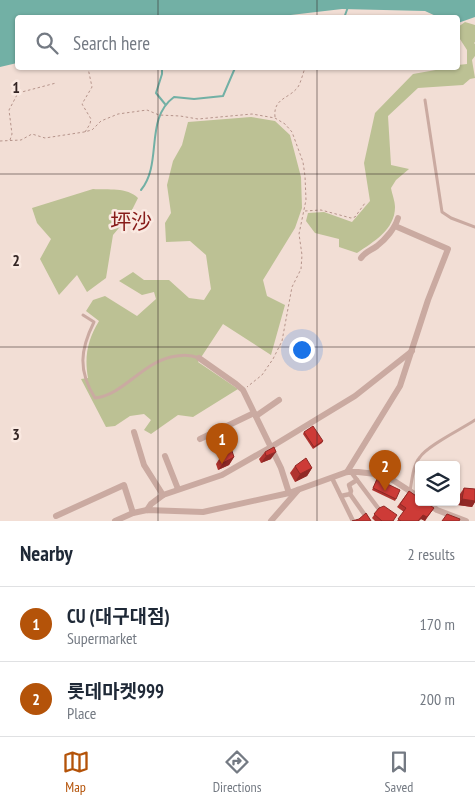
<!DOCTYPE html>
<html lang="en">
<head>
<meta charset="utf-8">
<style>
	body { margin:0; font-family:"PT Sans Narrow","Noto Sans KR",sans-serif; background:#f6f6f7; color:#1f2937 }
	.controls { position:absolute; right:15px; bottom:15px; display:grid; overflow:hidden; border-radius:5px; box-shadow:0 1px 4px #0004 }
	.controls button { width:45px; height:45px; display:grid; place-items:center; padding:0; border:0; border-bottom:1px solid #e0e1e3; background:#fff; color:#1f2937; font:25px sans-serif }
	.you { position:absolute; left:301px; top:349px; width:18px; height:18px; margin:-12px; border:4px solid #fff; border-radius:50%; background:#1a73e8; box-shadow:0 0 0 8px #1a73e833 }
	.badge { display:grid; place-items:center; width:32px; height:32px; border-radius:50%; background:#b45309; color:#fff; font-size:16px; font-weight:700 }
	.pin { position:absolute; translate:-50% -41px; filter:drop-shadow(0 1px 2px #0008) }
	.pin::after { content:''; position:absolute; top:26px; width:18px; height:15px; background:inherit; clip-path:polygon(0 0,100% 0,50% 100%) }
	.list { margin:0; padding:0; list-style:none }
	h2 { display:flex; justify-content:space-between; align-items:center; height:65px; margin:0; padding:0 20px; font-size:21px }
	h2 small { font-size:16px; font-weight:400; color:#747a83 }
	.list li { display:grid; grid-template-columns:32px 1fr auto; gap:15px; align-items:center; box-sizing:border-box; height:75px; padding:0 20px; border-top:1px solid #e0e1e3 }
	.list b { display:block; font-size:19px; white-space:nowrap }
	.list p { margin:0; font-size:16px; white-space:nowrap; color:#747a83 }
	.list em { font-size:16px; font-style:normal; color:#747a83 }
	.icon { flex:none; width:28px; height:28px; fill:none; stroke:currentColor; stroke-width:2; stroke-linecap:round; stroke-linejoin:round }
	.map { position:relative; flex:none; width:475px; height:521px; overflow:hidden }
	.search { position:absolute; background:#fff; box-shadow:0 1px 4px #0004; left:15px; right:15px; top:15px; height:55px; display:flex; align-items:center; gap:12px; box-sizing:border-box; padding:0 18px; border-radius:5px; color:#747a83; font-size:19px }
	.sheet { height:215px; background:#fff }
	nav { display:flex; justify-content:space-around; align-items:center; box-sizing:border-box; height:70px; border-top:1px solid #e0e1e3; background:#fff; font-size:14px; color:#747a83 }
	nav a { display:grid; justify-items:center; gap:2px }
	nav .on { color:#b45309 }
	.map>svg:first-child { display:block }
	.green { fill:#bcc194 }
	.water { fill:#72b0a5 }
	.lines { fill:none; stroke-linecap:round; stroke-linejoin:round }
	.stream { stroke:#72b0a5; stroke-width:2 }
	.path { stroke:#b6948b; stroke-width:1; stroke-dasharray:2.5 2.5; stroke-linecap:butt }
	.service { stroke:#caaaa1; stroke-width:3 }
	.pedestrian { stroke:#caaaa1; stroke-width:4.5 }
	.minor { stroke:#caaaa1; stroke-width:6 }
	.wall { fill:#b0332f }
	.shaded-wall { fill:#902926 }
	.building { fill:#cd3b37; stroke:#902926 }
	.grid { fill:none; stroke:#342524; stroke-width:1; stroke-opacity:0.55 }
	.labels { text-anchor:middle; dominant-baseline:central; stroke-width:5; stroke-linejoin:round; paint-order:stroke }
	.quarter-label { font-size:21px; fill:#871b19; stroke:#fae9e1 }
	.grid-label { font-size:16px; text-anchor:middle; font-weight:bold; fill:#342524; stroke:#fae9e1; stroke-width:5; stroke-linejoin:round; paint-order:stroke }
</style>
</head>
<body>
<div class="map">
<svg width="475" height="521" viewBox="0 0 475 521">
	<rect width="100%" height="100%" fill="#f2ded5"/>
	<g class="green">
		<path d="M465 22 475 25V42L474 43 475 44V56L472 60 475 78 470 79 463 85 418 88 388 116 391 165 409 169 396 180 391 188C392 194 395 201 395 207 395 230 373 242 357 253L339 247V239L315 233 306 221 308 213 324 212 352 222 370 201 364 163 375 113 413 74 447 68H458V65L467 64V50L458 36V27Z"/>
		<path d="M251 117 275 121 290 135 301 177 302 208 295 228 263 280 267 296 285 305 271 355 223 324 198 362 238 389 193 417 178 415 151 434 144 430 151 420 144 414 130 416 115 426 106 427 81 379 88 378C84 356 88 339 99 321L86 311 93 300 105 296 137 316 156 299 154 292 142 295 119 281 133 272 144 280H169L189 298 204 300 211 289 206 255 190 241 166 242 165 223 171 213 167 185 173 161 182 145 188 122Z"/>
		<path d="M93 189C108 190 127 187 138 198L129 216 113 235 106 278 87 292 77 275 59 295 40 259 51 239 37 223 32 208Z"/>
	</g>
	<path class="water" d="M0 0H475V17L458 23V18L438 17 425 11 342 9 265 18H18L17 63 0 67Z"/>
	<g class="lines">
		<g class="stream">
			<path d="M344 18 348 7"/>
			<path d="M162 68V74L156 93 165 104"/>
			<path d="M141 190C163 163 144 119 174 97L194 99 223 96 235 68"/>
		</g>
		<g class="path">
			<path d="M275 117C273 98 289 99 298 87 301 82 303 73 305 68"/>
			<path d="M85 132 90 124 91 119 82 104 92 87 88 68"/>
			<path d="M10 140 12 134 9 110 18 93 56 83"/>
			<path d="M0 141 21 140 32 134 45 138 84 132 92 130 101 121 118 114 147 110 159 115 180 116 198 119 252 114 275 118 285 124 292 132 303 162 305 176 306 200 299 234 302 255 301 269 292 287 282 341 273 359 262 375 247 387"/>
			<path d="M305 211 321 210 351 218 355 217 365 203"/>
		</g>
		<g class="service">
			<path d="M425 100 442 212 451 218 475 227"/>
			<path d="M83 315 94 322C80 350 78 371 95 398 123 395 141 364 171 357 181 355 189 354 199 358"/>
			<path d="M410 491C412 480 413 465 420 457 428 445 462 429 475 420"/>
		</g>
		<g class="pedestrian">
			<path d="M351 472 378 508"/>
			<path d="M332 478 353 521"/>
			<path d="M350 494 369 521"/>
			<path d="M341 496 350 494 351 491 349 485 357 480"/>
		</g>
		<g class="minor">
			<path d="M361 258C366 251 370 251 377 246 386 239 395 228 398 218"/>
			<path d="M199 358 236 384 243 390 281 468 289 493"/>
			<path d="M256 416 279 400"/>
			<path d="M134 432 144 465 163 495"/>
			<path d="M200 439 254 413"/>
			<path d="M165 456 178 489"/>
			<path d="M347 472 400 386 428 300 448 249 395 226"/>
			<path d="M426 502 437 510 466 521"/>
			<path d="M147 510 151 504 163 495 222 475 271 447 355 396 412 351"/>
			<path d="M56 516 124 485 133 513"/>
			<path d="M115 521 133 513 147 510 203 512 289 493 347 472H358L385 475 419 497"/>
			<path d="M271 521 298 490"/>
		</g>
	</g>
	<g class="wall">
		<path d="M304 432 323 441 322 443 313 449 303 434Z"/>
		<path d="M265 452 271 459 261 463 259 459Z"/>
		<path d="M221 456 234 457 229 465 218 470 216 464Z"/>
		<path d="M295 466 312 468 307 476 295 482 290 473Z"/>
		<path d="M377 479 396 499 395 501 372 490Z"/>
		<path d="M464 488 475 489V502L472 507 458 505 460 494Z"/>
		<path d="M409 491 434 508 425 521 421 519 419 521H397L404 512 397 507Z"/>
		<path d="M379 508 393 521H375L372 518Z"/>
	</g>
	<g class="shaded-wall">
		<path d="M276 452 271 459 261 463 266 456Z"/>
		<path d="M234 457 229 465 218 470 223 463Z"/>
		<path d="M312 468 307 476 295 482 300 474Z"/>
		<path d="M462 499 475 501V502L472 507 458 505Z"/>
		<path d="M423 515 427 517 425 521 421 519 418 521Z"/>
	</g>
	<g class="building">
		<path d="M313 426 323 441 314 447 304 432Z"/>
		<path d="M274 447 276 452 266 456 265 452Z"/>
		<path d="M232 451 234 457 223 463 221 456Z"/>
		<path d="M306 458 312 468 300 474 295 466Z"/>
		<path d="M377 479 400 490 396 499 373 488Z"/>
		<path d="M464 488 475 489V501L462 499Z"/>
		<path d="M409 491 419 498V502H425L434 508 427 517 423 515 418 521H401L398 519 406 508 400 504Z"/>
		<path d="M384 506 397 515 393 521H382L374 514 379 508Z"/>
		<path d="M366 513 371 521H352L359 519Z"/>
		<path d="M447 514 460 519 459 521H442Z"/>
	</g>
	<path class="grid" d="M158 0V18M317 0V18M158 68V521M317 68V521M0 174H475M0 347H475"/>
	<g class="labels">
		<g class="quarter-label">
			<text x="131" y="221">坪沙</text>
		</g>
	</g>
	<g class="grid-label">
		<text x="16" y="93">1</text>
		<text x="16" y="266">2</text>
		<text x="16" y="440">3</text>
	</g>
</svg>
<div class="controls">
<button><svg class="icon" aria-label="layers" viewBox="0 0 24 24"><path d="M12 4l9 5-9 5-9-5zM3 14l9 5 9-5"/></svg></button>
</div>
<div class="you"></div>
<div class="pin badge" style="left:222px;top:464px">1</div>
<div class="pin badge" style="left:385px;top:491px">2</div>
<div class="search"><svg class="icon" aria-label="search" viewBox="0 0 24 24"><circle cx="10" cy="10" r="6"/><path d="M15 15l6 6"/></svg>Search here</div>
</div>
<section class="sheet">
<h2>Nearby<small>2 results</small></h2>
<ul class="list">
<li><span class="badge">1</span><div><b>CU (대구대점)</b><p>Supermarket</p></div><em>170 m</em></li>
<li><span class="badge">2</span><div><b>롯데마켓999</b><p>Place</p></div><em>200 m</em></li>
</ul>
</section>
<nav>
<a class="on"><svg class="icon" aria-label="map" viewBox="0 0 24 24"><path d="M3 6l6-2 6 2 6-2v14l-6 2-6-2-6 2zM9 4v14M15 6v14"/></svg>Map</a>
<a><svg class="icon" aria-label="directions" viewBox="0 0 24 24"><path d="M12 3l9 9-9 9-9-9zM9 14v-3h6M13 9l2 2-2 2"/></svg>Directions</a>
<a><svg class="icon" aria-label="saved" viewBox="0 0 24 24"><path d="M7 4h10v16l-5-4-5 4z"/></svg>Saved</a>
</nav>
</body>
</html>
